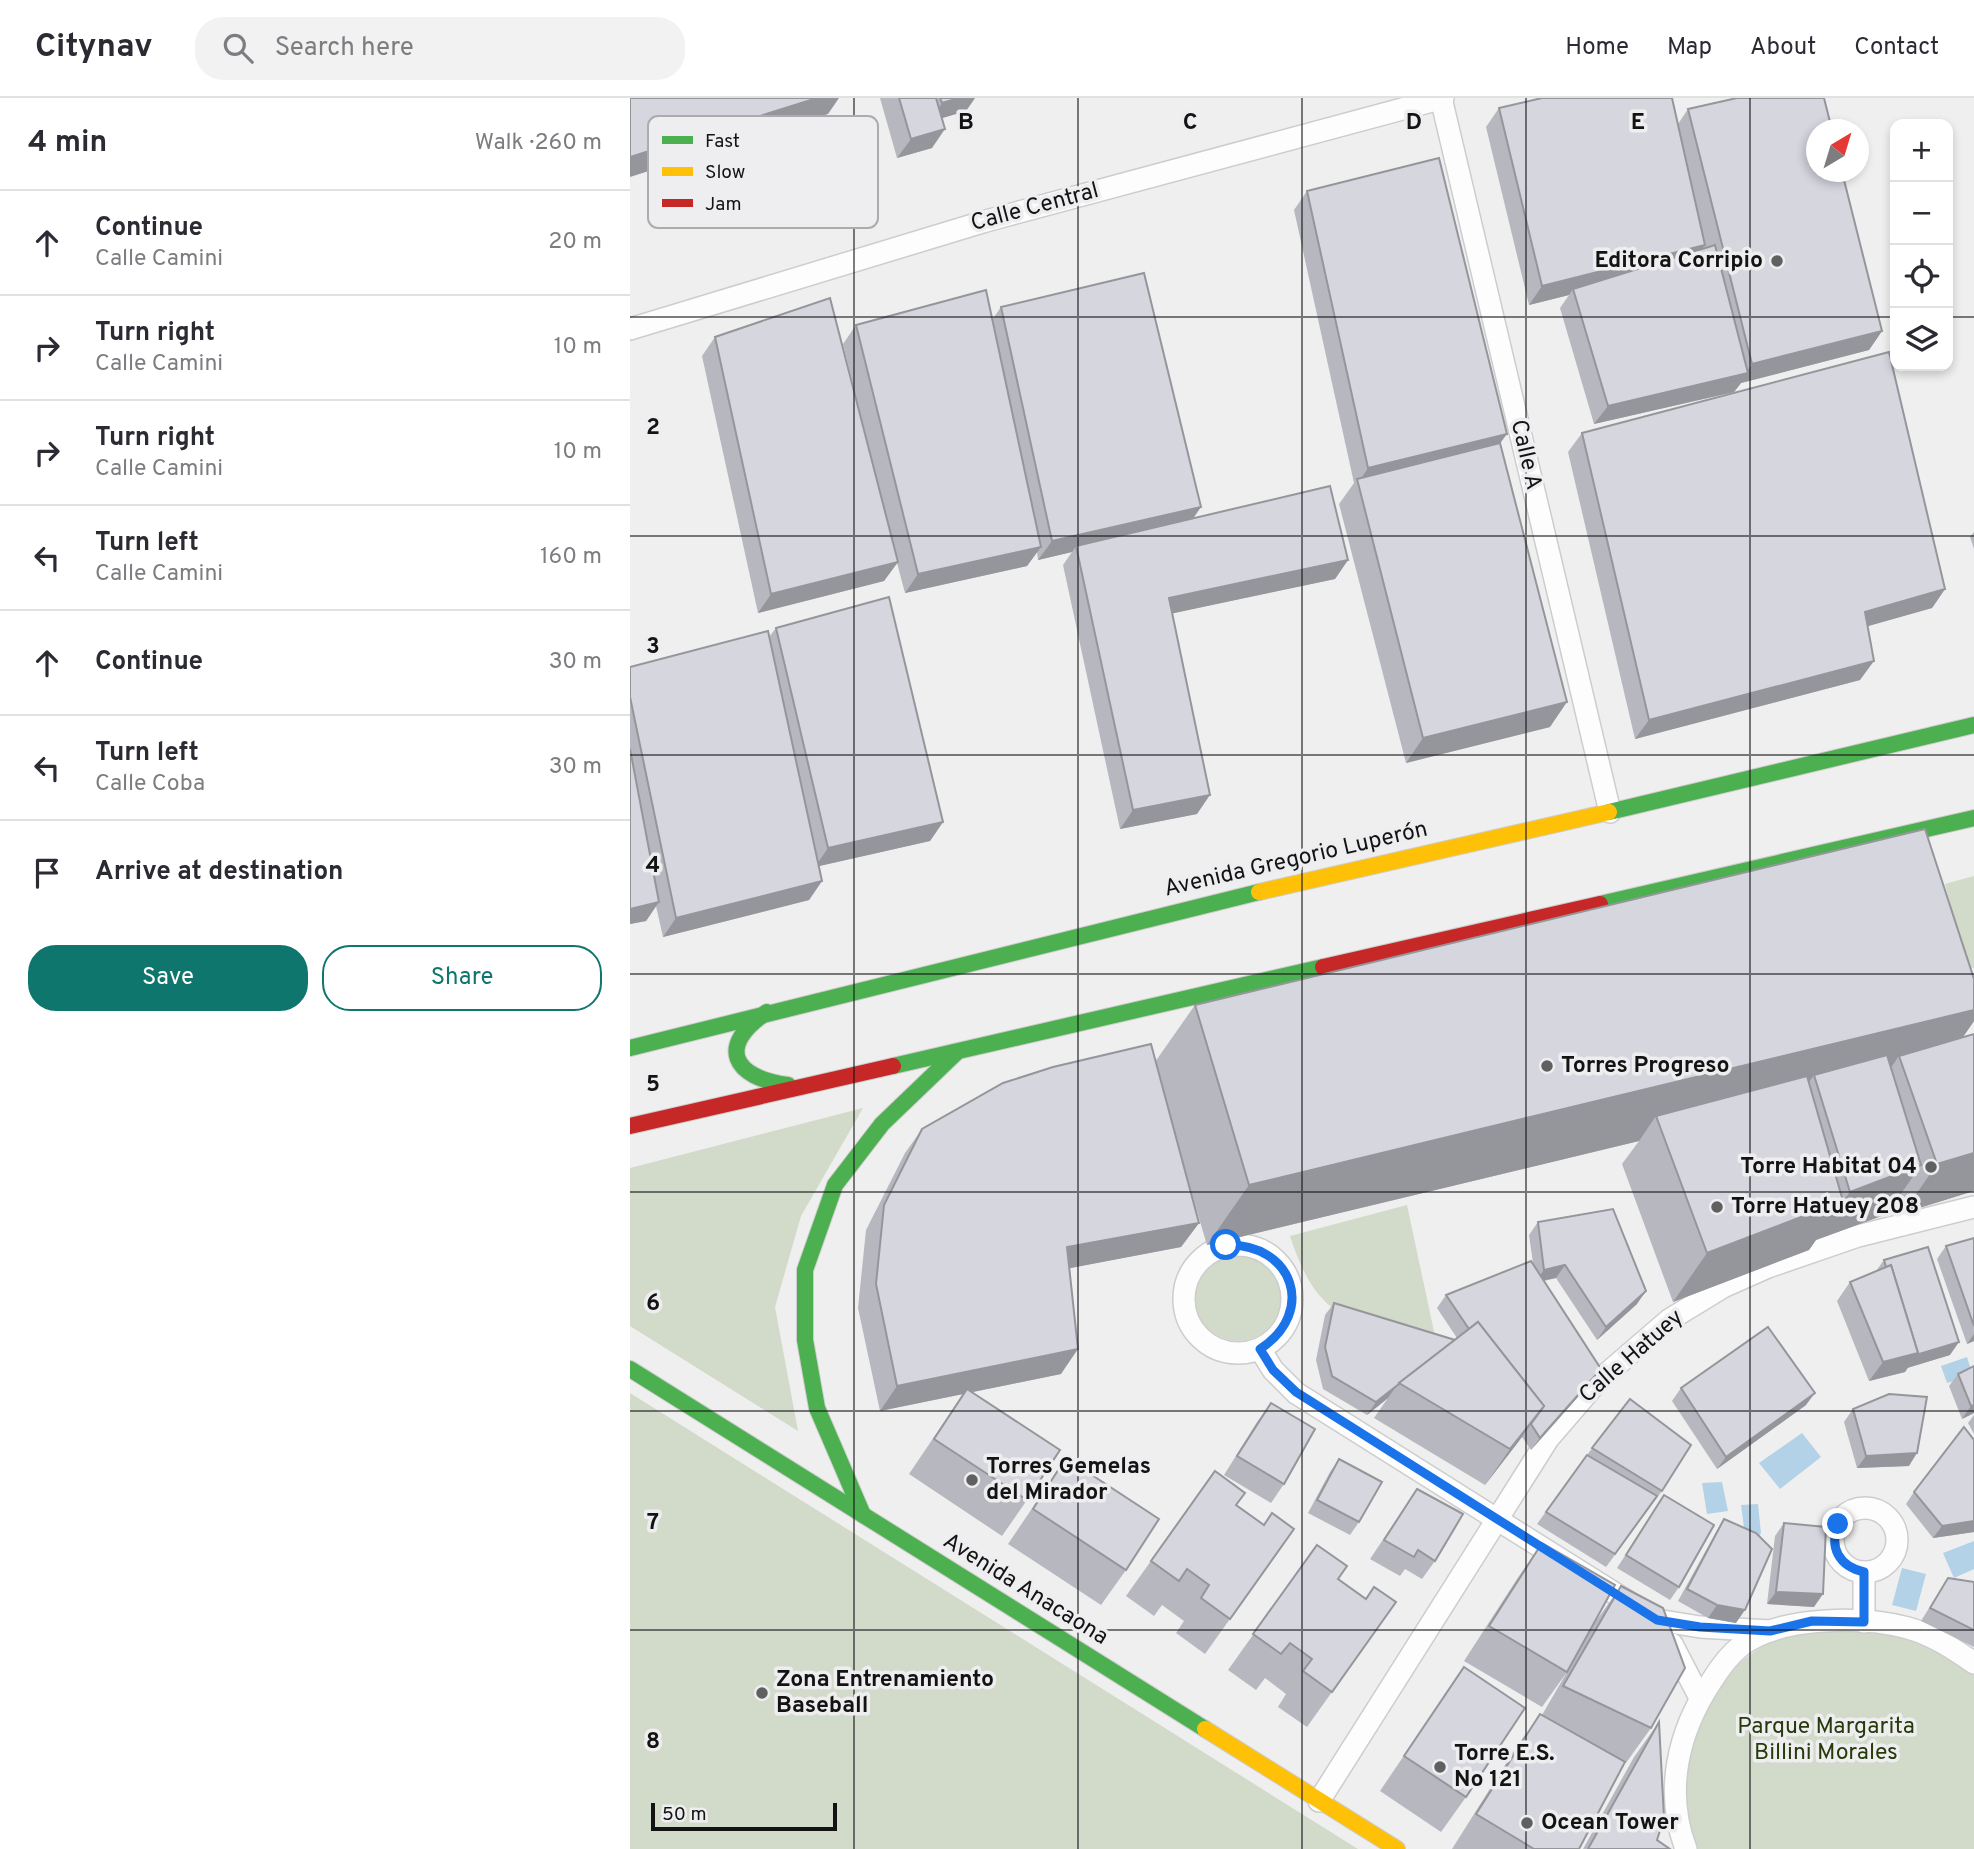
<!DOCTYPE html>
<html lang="en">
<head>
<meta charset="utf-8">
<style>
	body { margin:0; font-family:Overpass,sans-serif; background:#f2f2f3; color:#2b2b33 }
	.controls { position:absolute; right:21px; top:21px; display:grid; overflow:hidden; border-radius:14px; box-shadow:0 4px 10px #0003 }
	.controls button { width:63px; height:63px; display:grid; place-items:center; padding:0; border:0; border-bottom:2px solid #e1e1e2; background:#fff; color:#2b2b33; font:35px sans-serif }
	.compass { position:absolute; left:1176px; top:21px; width:63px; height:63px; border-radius:50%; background:#fff; box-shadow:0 4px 10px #0003; rotate:38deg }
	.scale { position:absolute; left:21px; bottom:18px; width:186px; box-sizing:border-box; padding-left:7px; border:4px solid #131314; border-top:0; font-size:19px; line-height:24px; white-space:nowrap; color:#131314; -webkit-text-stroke:5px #eeeef0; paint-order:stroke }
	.stop { position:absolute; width:21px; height:21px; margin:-16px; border:5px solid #1a73e8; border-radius:50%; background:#fff }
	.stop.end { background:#1a73e8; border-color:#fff; box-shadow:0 2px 7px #0008 }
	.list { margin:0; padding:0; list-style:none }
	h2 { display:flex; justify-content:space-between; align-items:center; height:91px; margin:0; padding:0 28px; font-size:30px }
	h2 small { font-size:23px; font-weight:400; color:#7c7c81 }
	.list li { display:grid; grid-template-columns:46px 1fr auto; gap:21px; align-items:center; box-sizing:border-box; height:105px; padding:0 28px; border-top:2px solid #e1e1e2 }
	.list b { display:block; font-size:26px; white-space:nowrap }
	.list p { margin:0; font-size:23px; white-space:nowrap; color:#7c7c81 }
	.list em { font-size:23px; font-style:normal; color:#7c7c81 }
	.actions { display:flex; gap:14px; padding:21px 28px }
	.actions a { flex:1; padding:16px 0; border:2px solid #0f766e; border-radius:28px; text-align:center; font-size:24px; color:#0f766e }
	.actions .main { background:#0f766e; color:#fff }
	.icon { flex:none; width:38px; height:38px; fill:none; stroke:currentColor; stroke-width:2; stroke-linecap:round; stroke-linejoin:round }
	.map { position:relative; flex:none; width:1344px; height:1751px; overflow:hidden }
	header { display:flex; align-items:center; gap:42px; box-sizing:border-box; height:98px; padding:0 35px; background:#fff; border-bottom:2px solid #e1e1e2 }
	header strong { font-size:33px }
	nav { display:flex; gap:38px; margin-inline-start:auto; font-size:24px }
	.search { width:490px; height:63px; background:#f2f2f3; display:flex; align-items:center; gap:18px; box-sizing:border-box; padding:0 24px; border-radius:28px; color:#7c7c81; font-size:26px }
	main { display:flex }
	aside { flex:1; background:#fff }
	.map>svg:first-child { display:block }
	.green { fill:#d2dac9 }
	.water { fill:#b4d2e7 }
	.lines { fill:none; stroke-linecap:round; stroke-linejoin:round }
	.street-casing { stroke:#cdcdcd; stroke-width:24 }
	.fast-casing { stroke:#cdcdcd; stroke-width:18 }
	.slow-casing { stroke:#cdcdcd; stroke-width:18 }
	.jam-casing { stroke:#cdcdcd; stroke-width:18 }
	.street { stroke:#fdfdfd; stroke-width:21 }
	.fast { stroke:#4caf50; stroke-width:16 }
	.slow { stroke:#ffc107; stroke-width:16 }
	.jam { stroke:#c62828; stroke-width:16 }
	.wall { fill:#b7b8bf }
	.shaded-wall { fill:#95969b }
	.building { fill:#d5d6de; stroke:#95969b; stroke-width:2 }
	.route { stroke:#1a73e8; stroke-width:9 }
	.grid { fill:none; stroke:#131314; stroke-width:2; stroke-opacity:0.55 }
	.poi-dot { fill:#606061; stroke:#eeeef0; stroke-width:2.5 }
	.labels { text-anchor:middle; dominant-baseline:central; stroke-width:7; stroke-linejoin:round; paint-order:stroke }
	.street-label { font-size:23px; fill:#131314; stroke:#eeeef0 }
	.poi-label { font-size:23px; font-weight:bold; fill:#131314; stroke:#eeeef0; text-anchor:start }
	.park-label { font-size:23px; fill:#283a0a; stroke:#eeeef0 }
	.key { fill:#eeeef0; stroke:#acacae; stroke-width:2 }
	.key-label { font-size:19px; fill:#131314 }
	.grid-label { font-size:23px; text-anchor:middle; font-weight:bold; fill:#131314; stroke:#eeeef0; stroke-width:7; stroke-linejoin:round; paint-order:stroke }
</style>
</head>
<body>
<header>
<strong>Citynav</strong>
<div class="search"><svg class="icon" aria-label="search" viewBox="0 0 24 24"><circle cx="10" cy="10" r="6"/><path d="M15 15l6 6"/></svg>Search here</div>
<nav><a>Home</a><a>Map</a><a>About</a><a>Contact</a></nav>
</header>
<main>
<aside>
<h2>4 min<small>Walk · 260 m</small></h2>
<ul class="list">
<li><svg class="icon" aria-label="ahead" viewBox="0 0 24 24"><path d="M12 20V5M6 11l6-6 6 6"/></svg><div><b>Continue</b><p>Calle Camini</p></div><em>20 m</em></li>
<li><svg class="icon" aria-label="right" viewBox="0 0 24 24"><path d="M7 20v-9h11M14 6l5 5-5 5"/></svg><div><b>Turn right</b><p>Calle Camini</p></div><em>10 m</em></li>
<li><svg class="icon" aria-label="right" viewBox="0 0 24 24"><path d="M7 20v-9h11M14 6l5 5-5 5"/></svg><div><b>Turn right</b><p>Calle Camini</p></div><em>10 m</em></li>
<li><svg class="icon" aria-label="left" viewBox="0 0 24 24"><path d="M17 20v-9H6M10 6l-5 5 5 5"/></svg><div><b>Turn left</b><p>Calle Camini</p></div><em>160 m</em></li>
<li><svg class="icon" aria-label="ahead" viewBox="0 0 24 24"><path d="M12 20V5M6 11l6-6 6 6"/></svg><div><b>Continue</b></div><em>30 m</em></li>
<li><svg class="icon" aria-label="left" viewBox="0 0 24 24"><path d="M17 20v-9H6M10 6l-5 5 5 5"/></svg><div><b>Turn left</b><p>Calle Coba</p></div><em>30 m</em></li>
<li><svg class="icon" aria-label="arrive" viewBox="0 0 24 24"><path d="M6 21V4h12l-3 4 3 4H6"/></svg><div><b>Arrive at destination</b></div></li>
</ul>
<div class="actions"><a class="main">Save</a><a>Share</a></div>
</aside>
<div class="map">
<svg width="1344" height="1751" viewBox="0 0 1344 1751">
	<rect width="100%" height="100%" fill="#efefef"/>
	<g class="green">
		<path d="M1344 778V870L1337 871 1315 786Z"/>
		<path d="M233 1010 171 1118 145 1209 168 1333 0 1228V1070Z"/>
		<path d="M777 1107 806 1243C724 1223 689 1228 660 1138Z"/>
		<circle cx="608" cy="1200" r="43"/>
		<path d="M0 1295 728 1751H0Z"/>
		<path d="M1207 1531 1267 1536 1295 1545 1344 1573V1751H1063L1055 1711 1056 1653 1095 1575 1145 1539Z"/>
	</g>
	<g class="water">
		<path d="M1337 1259 1343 1278 1317 1285 1311 1268Z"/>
		<path d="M1172 1335 1191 1359 1150 1391 1129 1365Z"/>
		<path d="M1092 1384 1098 1413 1077 1416 1072 1385Z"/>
		<path d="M1128 1406 1131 1435 1128 1441 1115 1437 1111 1407Z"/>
		<path d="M1344 1443V1471L1324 1480 1313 1455Z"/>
		<path d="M1272 1470 1296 1476 1286 1513 1262 1507Z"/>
	</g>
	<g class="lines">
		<g class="street-casing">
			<g id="street">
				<path d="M811 0 980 714"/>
				<path d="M0 231 356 123 813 0"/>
				<circle cx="608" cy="1201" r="54"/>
				<path d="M630 1251 643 1272 666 1295 1027 1522 1070 1529 1140 1533"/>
				<circle cx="1235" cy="1442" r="32"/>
				<path d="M1234 1524V1474"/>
				<path d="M1042 1546 1070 1600"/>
				<path d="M689 1703 918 1341 967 1284 1039 1222 1093 1189 1138 1169 1228 1138 1344 1109"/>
				<path d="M1056 1751C1034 1693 1048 1634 1081 1584 1089 1571 1100 1556 1112 1547 1152 1518 1232 1518 1278 1530 1303 1537 1324 1551 1344 1565"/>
			</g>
		</g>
		<g class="fast-casing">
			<g id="fast">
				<path d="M979 714 1344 627"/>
				<path d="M970 806 1344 720"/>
				<path d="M137 914C86 948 103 980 158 987"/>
				<path d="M0 950 629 794"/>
				<path d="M263 968 693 869"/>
				<path d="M0 1271 575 1631"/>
				<path d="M233 1417 187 1310 175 1242V1172L205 1087 252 1026 327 954"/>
			</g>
		</g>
		<g class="slow-casing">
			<g id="slow">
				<path d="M629 794 979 714"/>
				<path d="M575 1631 767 1751"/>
			</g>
		</g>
		<g class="jam-casing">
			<g id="jam">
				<path d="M693 869 970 806"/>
				<path d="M0 1028 263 968"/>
			</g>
		</g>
		<use href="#street" class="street"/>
		<use href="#fast" class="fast"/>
		<use href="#slow" class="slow"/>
		<use href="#jam" class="jam"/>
	</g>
	<g class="wall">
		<path d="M250 0H345L336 13 312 20 302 50 267 60Z"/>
		<path d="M869 10 1048 26 1058 11 1252 233 1239 252 1111 285 1104 294 964 326 930 210 939 197 899 207 856 29Z"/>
		<path d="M677 93 870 345 920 629 776 665 709 406 724 385 664 112Z"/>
		<path d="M371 209 563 420 718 462 705 481 542 515 567 716 490 731 433 467 442 454 408 462 407 454 397 468 275 495 267 465 254 483 128 515 72 258 85 239 246 378 213 246 226 227 362 222Z"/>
		<path d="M952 335 1315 491 1302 510 1237 528 1230 582 1005 641 938 354Z"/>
		<path d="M1344 434V451L1340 439Z"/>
		<path d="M146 530 313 724 300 743 189 768 192 783 179 802 33 839 26 808 16 823 0 826V569L139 539Z"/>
		<path d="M565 907 1344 923 1332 940 1344 936V1093L1273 1115 1268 1100 1257 1116 1186 1142 1179 1152 1043 1204 992 1066 1009 1043 577 1147 554 1070 569 1125 551 1149 439 1170 431 1276 342 1294 397 1402 372 1438 279 1376 333 1296 250 1313 228 1210 236 1132 275 1055 292 1031 525 964Z"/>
		<path d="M908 1124 1007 1206 967 1242 926 1180 914 1183 962 1283 901 1352 892 1339 855 1387 744 1320 758 1300 737 1317 693 1291 686 1262 695 1217 704 1205 825 1242 827 1240 807 1210 816 1197 903 1165 899 1137Z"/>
		<path d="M1344 1140V1243L1337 1246 1307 1161 1316 1148Z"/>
		<path d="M1254 1162 1320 1257 1277 1270 1275 1274 1239 1283 1207 1203 1220 1184 1246 1173Z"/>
		<path d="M1344 1268V1315L1332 1321 1319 1288 1328 1276Z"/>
		<path d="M1051 1290 1176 1307 1087 1371 1042 1303Z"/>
		<path d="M1000 1301 1032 1393 976 1469 907 1426 957 1357Z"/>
		<path d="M641 1305 654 1386 641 1405 594 1377 627 1324Z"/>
		<path d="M1223 1311 1279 1368 1227 1370 1214 1324Z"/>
		<path d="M1344 1317V1336L1338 1325Z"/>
		<path d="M436 1360 496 1472 471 1507 378 1446Z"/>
		<path d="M709 1361 729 1424 720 1437 678 1415 700 1374Z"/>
		<path d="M585 1373 606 1407 634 1427 664 1431 575 1556 546 1535 554 1523 532 1507 524 1518 496 1498Z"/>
		<path d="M787 1391 805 1463 792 1481 775 1471 770 1478 740 1461Z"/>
		<path d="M1284 1394 1344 1434 1303 1440 1276 1406Z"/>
		<path d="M1034 1397 1049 1489 1040 1502 987 1470Z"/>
		<path d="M1094 1421 1106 1525 1078 1520 1048 1503 1086 1434Z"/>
		<path d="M1154 1425 1184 1509 1137 1506 1145 1438Z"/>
		<path d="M912 1445 937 1573 966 1523 991 1488 1021 1630 996 1665H995L949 1751H822L885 1651 910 1616 912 1617 937 1574 912 1609 834 1563 887 1481Z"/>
		<path d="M687 1447 708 1481 736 1501 766 1504 677 1629 648 1609 656 1596 635 1580 626 1592 598 1572Z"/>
		<path d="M1318 1480 1344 1484V1549L1291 1523Z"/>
		<path d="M834 1569 836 1699 811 1734 750 1693Z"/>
		<path d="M1029 1624 1027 1742 1040 1751H953L1004 1659Z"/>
	</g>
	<g class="shaded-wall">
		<path d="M187 0H209L198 16 0 79V59Z"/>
		<path d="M329 0H345L336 13 299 24 312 5Z"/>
		<path d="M315 31 302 50 267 60 281 41Z"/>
		<path d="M1075 147 1062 166 943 191 939 197 899 207 912 188Z"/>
		<path d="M1252 233 1239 252 1111 285 1104 294 964 326 978 308 1115 276 1122 266Z"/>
		<path d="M877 336 863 355 728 385 738 370Z"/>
		<path d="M571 409 558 428 446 448 442 454 408 462 422 443Z"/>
		<path d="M411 449 397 468 275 495 288 476Z"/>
		<path d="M718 462 705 481 526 519 539 500Z"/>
		<path d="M268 464 254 483 128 515 141 496Z"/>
		<path d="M1315 491 1302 510 1221 533 1235 514Z"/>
		<path d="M1244 563 1230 582 1005 641 1019 622Z"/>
		<path d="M937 604 920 629 776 665 793 640Z"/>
		<path d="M580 697 567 716 490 731 503 712Z"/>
		<path d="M313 724 300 743 185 769 198 750Z"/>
		<path d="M192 783 179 802 33 839 46 820Z"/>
		<path d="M29 804 16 823 0 826V811Z"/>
		<path d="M1344 912V923L1312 970 1269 958 1251 984 1184 977 1164 1005 1026 1018 1009 1043 577 1147 619 1087Z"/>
		<path d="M1344 1055V1093L1273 1115 1307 1066Z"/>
		<path d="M1291 1067 1257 1116 1186 1142 1179 1152 1043 1204 1077 1155 1213 1103 1220 1094Z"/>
		<path d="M569 1125 551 1149 420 1174 437 1149Z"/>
		<path d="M935 1167 926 1180 905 1184 914 1172Z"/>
		<path d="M1016 1193 1007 1206 967 1242 976 1229Z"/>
		<path d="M1344 1236V1243L1337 1246Z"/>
		<path d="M1329 1244 1320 1257 1277 1270 1286 1257Z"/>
		<path d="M448 1251 431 1276 250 1313 267 1288Z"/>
		<path d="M1288 1255 1275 1274 1239 1283 1253 1264Z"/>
		<path d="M971 1271 962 1283 901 1352 910 1340Z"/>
		<path d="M767 1287 758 1300 737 1317 746 1304Z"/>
		<path d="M1185 1295 1176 1307 1087 1371 1096 1359Z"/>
		<path d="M1344 1307V1315L1332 1321 1341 1308Z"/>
		<path d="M914 1308 889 1343 855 1387 880 1351Z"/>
		<path d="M1287 1355 1279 1368 1227 1370 1236 1358Z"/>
		<path d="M1344 1423V1434L1303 1440 1312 1428Z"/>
		<path d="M1146 1494 1193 1496 1184 1509 1137 1506Z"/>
		<path d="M1087 1507 1115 1512 1106 1525 1078 1520Z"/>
	</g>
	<g class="building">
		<path d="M0 0H187L0 59Z"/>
		<path d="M269 0H306L315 31 281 41Z"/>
		<path d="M310 0H329L312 5Z"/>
		<path d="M912 0H1042L1075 147 912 188 869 10Z"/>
		<path d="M1107 0H1194L1202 32H1186V74H1212L1252 233 1122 266 1058 11Z"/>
		<path d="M809 60 877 336 738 370 677 93Z"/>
		<path d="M1085 147 1118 275 978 308 943 191Z"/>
		<path d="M514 175 571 409 422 443 371 209Z"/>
		<path d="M356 192 411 449 288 476 226 227Z"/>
		<path d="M200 200 268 464 141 496 85 239Z"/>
		<path d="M1259 254 1315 491 1235 514 1244 563 1019 622 952 335Z"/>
		<path d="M870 345 937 604 793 640 727 381Z"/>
		<path d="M700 388 718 462 539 500 580 697 503 712 446 448Z"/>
		<path d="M259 499 313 724 198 750 146 530Z"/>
		<path d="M138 533 192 783 46 820 0 599V569Z"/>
		<path d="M0 651 29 804 0 811Z"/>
		<path d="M1295 731 1344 881V912L619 1087 565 907Z"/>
		<path d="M1344 936V1055L1307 1066 1269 958Z"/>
		<path d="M521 946 569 1125 437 1149 448 1251 267 1288 246 1186 254 1107 292 1031 373 985 423 969Z"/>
		<path d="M1257 957 1291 1067 1220 1094 1184 977Z"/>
		<path d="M1177 978 1213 1103 1077 1155 1026 1018Z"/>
		<path d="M983 1111 1016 1193 976 1229 935 1167 914 1172 908 1124Z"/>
		<path d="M1344 1140V1228L1316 1148Z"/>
		<path d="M1298 1149 1329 1244 1286 1257 1288 1255 1261 1167 1256 1169 1254 1162Z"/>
		<path d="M901 1163 971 1271 910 1340 901 1326 914 1308 848 1224 839 1231 816 1197Z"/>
		<path d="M1261 1167 1288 1255 1253 1264 1220 1184Z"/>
		<path d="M704 1205 825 1242 746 1304 702 1278 695 1249Z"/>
		<path d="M848 1224 914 1308 880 1351 769 1285Z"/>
		<path d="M1138 1229 1185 1295 1096 1359 1051 1290Z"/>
		<path d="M1344 1268V1307L1341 1308 1328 1276Z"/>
		<path d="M337 1291 430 1352 397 1402 304 1341Z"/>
		<path d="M1259 1296 1297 1299 1287 1355 1236 1358 1223 1311Z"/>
		<path d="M1000 1301 1061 1347 1032 1393 962 1350Z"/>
		<path d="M641 1305 685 1331 654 1386 607 1358Z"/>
		<path d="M1334 1329 1344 1342V1423L1312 1428 1284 1394Z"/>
		<path d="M957 1357 1027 1398 985 1456 916 1414Z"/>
		<path d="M436 1360 529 1421 496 1472 403 1411Z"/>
		<path d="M709 1361 752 1384 729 1424 687 1402Z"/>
		<path d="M585 1373 615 1395 606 1407 634 1427 642 1415 664 1431 600 1521 571 1500 579 1487 557 1471 549 1483 521 1463Z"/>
		<path d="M787 1391 833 1416 805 1463 788 1452 784 1459 754 1442Z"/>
		<path d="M1034 1397 1084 1427 1049 1489 996 1457Z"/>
		<path d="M1094 1421 1126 1435 1142 1451 1115 1512 1087 1507 1057 1491Z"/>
		<path d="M1154 1425 1196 1429 1193 1496 1146 1494Z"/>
		<path d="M912 1445 985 1487 937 1574 859 1528Z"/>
		<path d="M687 1447 717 1468 708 1481 736 1501 744 1489 766 1504 702 1594 673 1573 682 1561 660 1545 651 1556 623 1536Z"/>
		<path d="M1318 1480 1344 1484V1532L1300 1510Z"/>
		<path d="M991 1488 1033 1510 1055 1570 1021 1630 933 1588Z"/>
		<path d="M834 1569 895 1610 836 1699 774 1658Z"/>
		<path d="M910 1616 995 1664 949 1751H904L846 1716Z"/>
		<path d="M1029 1624 1034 1720 1027 1742 1040 1751H958Z"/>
	</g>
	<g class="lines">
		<path class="route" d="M596 1147C663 1145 687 1214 630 1251L643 1272 666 1294 1027 1522 1070 1529 1140 1533 1182 1523 1234 1524V1474C1209 1468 1199 1450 1208 1426"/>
	</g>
	<path class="grid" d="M224 0V1751M448 0V1751M672 0V1751M896 0V1751M1120 0V1751M0 219H1265M1318 219H1344M0 438H1344M0 657H1344M0 876H1344M0 1094H1344M0 1313H1344M0 1532H1344"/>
	<g class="poi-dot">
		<circle cx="1147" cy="163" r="7"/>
		<circle cx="917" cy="968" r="7"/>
		<circle cx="1301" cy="1069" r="7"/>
		<circle cx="1087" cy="1109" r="7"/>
		<circle cx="342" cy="1382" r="7"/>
		<circle cx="132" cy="1595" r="7"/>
		<circle cx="810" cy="1669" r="7"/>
		<circle cx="897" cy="1725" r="7"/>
	</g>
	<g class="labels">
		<g class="street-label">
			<text transform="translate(405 110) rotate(-15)">Calle Central</text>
			<text transform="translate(895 357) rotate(77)">Calle A</text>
			<text transform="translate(666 762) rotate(-13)">Avenida Gregorio Luperón</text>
			<text transform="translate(1002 1259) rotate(-41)">Calle Hatuey</text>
			<text transform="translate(395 1492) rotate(32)">Avenida Anacaona</text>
		</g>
		<g class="poi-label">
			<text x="1133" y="163" text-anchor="end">Editora Corripio</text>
			<text x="931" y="968">Torres Progreso</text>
			<text x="1287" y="1069" text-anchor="end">Torre Habitat 04</text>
			<text x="1101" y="1109">Torre Hatuey 208</text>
			<text x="356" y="1369">Torres Gemelas<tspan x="356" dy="26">del Mirador</tspan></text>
			<text x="146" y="1582">Zona Entrenamiento<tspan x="146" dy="26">Baseball</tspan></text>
			<text x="824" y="1656">Torre E.S.<tspan x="824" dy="26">No 121</tspan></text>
			<text x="911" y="1725">Ocean Tower</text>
		</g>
		<g class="park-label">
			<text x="1196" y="1629">Parque Margarita<tspan x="1196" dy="26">Billini Morales</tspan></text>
		</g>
	</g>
	<rect x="18" y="18" width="230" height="112" rx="10" class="key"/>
	<rect x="32" y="38" width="31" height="8" fill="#4caf50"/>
	<rect x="32" y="69" width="31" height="9" fill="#ffc107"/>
	<rect x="32" y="101" width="31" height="8" fill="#c62828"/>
	<g class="key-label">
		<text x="75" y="49">Fast</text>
		<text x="75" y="80">Slow</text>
		<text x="75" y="112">Jam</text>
	</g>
	<g class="grid-label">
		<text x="336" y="31">B</text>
		<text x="560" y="31">C</text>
		<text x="784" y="31">D</text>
		<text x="1008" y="31">E</text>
		<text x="23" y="336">2</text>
		<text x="23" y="555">3</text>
		<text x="23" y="774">4</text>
		<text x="23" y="993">5</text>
		<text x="23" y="1212">6</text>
		<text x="23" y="1431">7</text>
		<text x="23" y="1650">8</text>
	</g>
</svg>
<div class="controls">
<button>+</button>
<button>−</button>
<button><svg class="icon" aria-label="locate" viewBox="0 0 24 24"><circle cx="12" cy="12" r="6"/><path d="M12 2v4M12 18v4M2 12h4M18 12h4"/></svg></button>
<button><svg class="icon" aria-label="layers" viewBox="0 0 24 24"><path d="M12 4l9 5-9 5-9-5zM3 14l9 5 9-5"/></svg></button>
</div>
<svg class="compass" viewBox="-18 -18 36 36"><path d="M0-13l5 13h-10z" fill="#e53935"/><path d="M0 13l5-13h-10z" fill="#7c7c81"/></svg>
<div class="scale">50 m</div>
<div class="stop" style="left:596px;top:1147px"></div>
<div class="stop end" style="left:1208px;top:1426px"></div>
</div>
</main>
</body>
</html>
